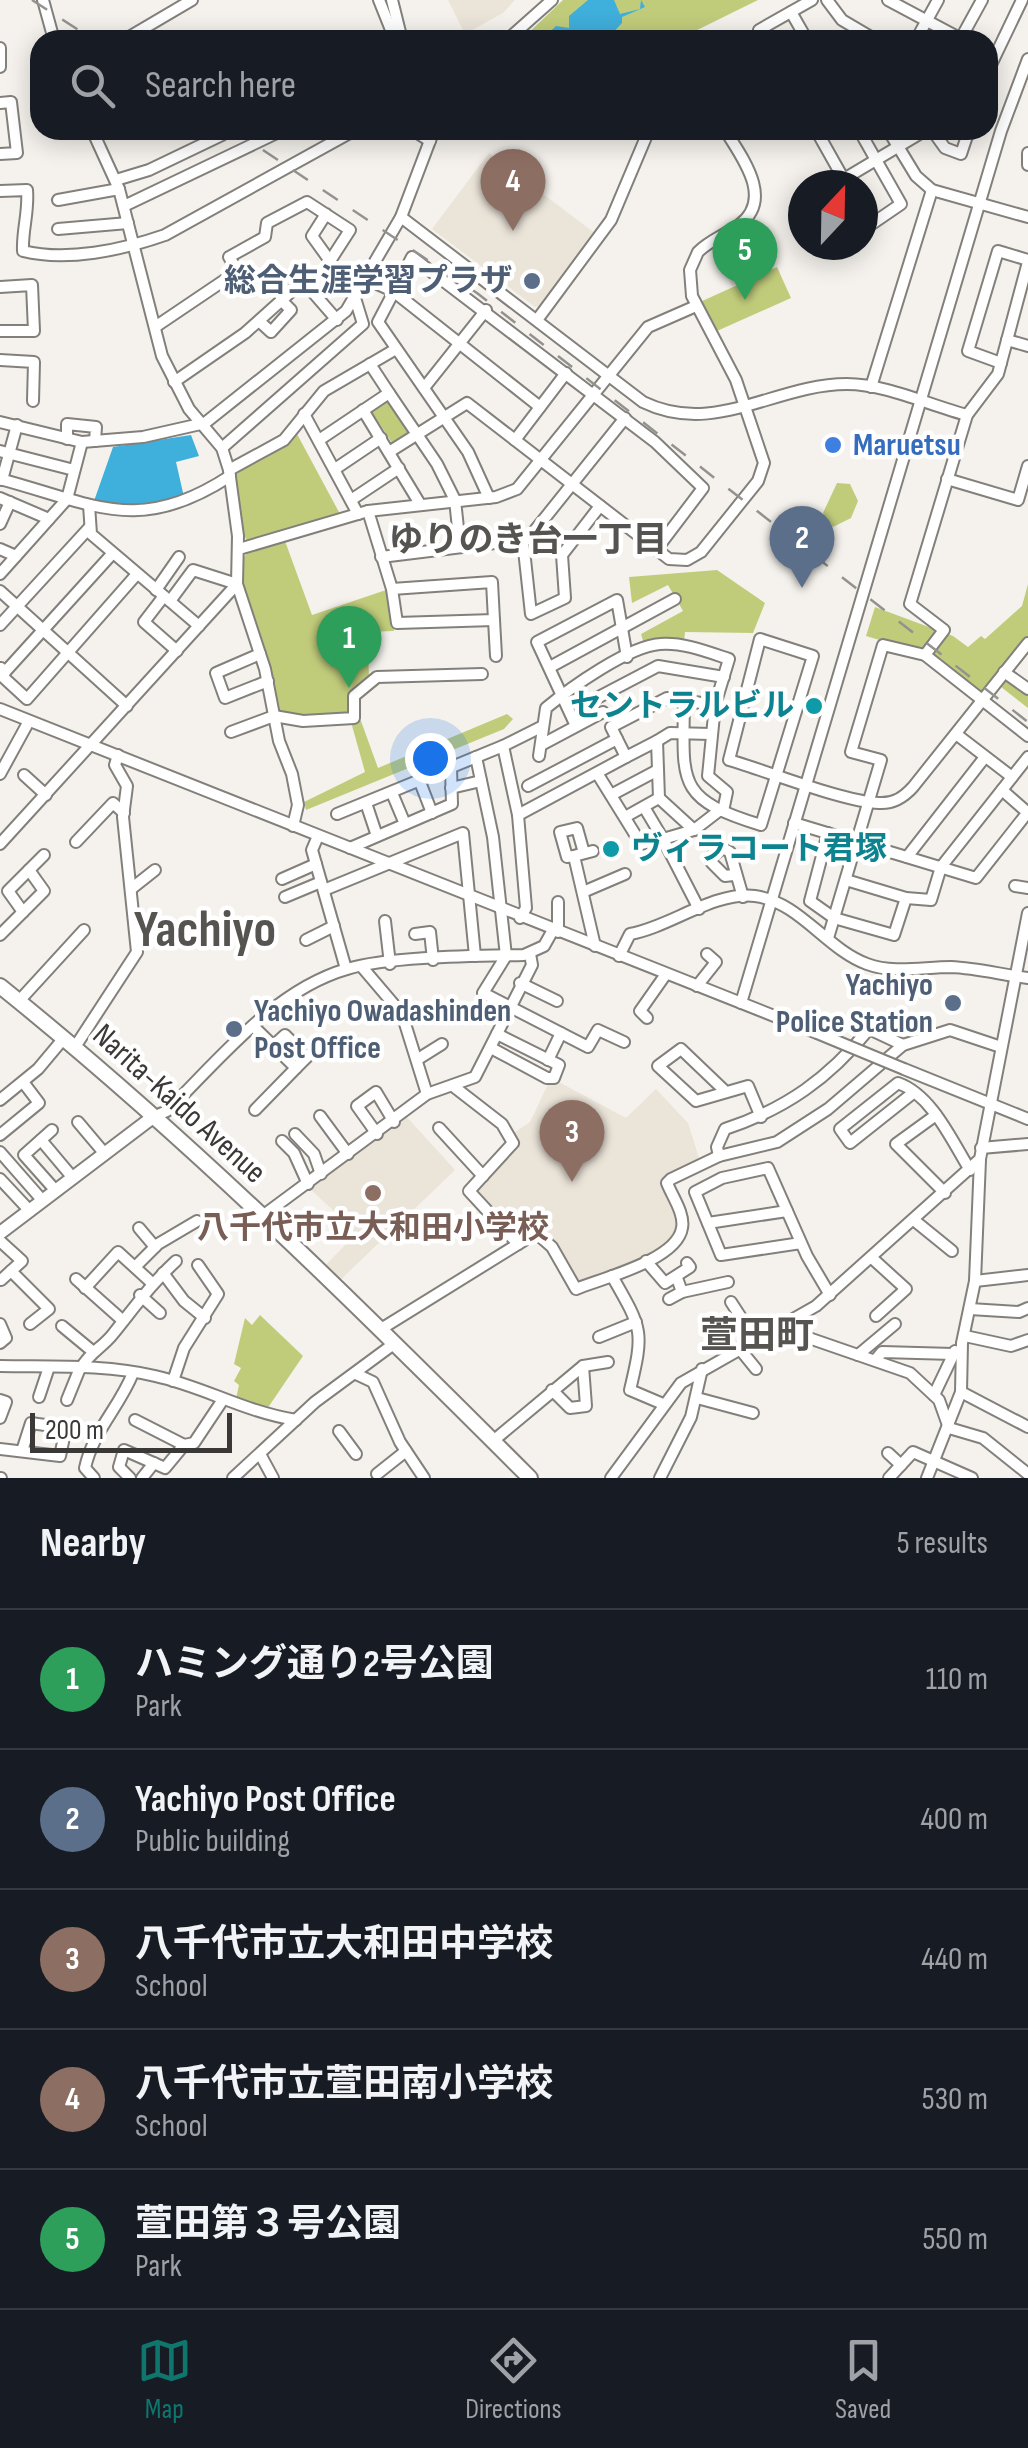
<!DOCTYPE html>
<html lang="en">
<head>
<meta charset="utf-8">
<style>
	body { margin:0; font-family:"Sofia Sans Condensed","Noto Sans JP",sans-serif; background:#242831; color:#f1f3f6 }
	.compass { position:absolute; left:788px; top:170px; width:90px; height:90px; border-radius:50%; background:#171b24; box-shadow:0 5px 25px #0003; rotate:22deg }
	.scale { position:absolute; left:30px; bottom:25px; width:202px; box-sizing:border-box; padding-left:10px; border:5px solid #3a3937; border-top:0; font-size:28px; line-height:35px; white-space:nowrap; color:#3a3937; -webkit-text-stroke:8px #fff; paint-order:stroke }
	.you { position:absolute; left:430px; top:758px; width:35px; height:35px; margin:-25px; border:8px solid #fff; border-radius:50%; background:#1a73e8; box-shadow:0 0 0 15px #1a73e833 }
	.badge { display:grid; place-items:center; width:65px; height:65px; border-radius:50%; background:#0f766e; color:#fff; font-size:32px; font-weight:700 }
	.pin { position:absolute; translate:-50% -82px; filter:drop-shadow(0 2px 5px #0008) }
	.pin::after { content:''; position:absolute; top:52px; width:35px; height:30px; background:inherit; clip-path:polygon(0 0,100% 0,50% 100%) }
	.list { margin:0; padding:0; list-style:none }
	h2 { display:flex; justify-content:space-between; align-items:center; height:130px; margin:0; padding:0 40px; font-size:42px }
	h2 small { font-size:32px; font-weight:400; color:#9ea1a6 }
	.list li { display:grid; grid-template-columns:65px 1fr auto; gap:30px; align-items:center; box-sizing:border-box; height:140px; padding:0 40px; border-top:2px solid #363941 }
	.list b { display:block; font-size:38px; white-space:nowrap }
	.list p { margin:0; font-size:32px; white-space:nowrap; color:#9ea1a6 }
	.list em { font-size:32px; font-style:normal; color:#9ea1a6 }
	.icon { flex:none; width:55px; height:55px; fill:none; stroke:currentColor; stroke-width:2; stroke-linecap:round; stroke-linejoin:round }
	.map { position:relative; flex:none; width:1028px; height:1478px; overflow:hidden }
	.search { position:absolute; background:#171b24; box-shadow:0 5px 25px #0003; left:30px; right:30px; top:30px; height:110px; display:flex; align-items:center; gap:25px; box-sizing:border-box; padding:0 35px; border-radius:30px; color:#9ea1a6; font-size:38px }
	.sheet { height:830px; background:#171b24 }
	nav { display:flex; justify-content:space-around; align-items:center; box-sizing:border-box; height:140px; border-top:2px solid #363941; background:#171b24; font-size:28px; color:#9ea1a6 }
	nav a { display:grid; justify-items:center; gap:5px }
	nav .on { color:#0f766e }
	.map>svg:first-child { display:block }
	.built { fill:#ebe4d9 }
	.green { fill:#c1cc7b }
	.water { fill:#3fafdb }
	.lines { fill:none; stroke-linecap:round; stroke-linejoin:round }
	.minor-casing { stroke:#83807c; stroke-width:14 }
	.major-casing { stroke:#83807c; stroke-width:16 }
	.highway-casing { stroke:#83807c; stroke-width:18 }
	.minor { stroke:#fff; stroke-width:10 }
	.major { stroke:#fff; stroke-width:12 }
	.highway { stroke:#fff; stroke-width:14 }
	.rail { stroke:#94928f; stroke-width:2.5; stroke-dasharray:18 18; stroke-linecap:butt }
	.minor-bridge-casing { stroke:#83807c; stroke-width:14; stroke-linecap:butt }
	.minor-bridge { stroke:#fff; stroke-width:10 }
	.service-dot { fill:#5c6f8a; stroke:#fff; stroke-width:4 }
	.shop-dot { fill:#3f7fe0; stroke:#fff; stroke-width:4 }
	.culture-dot { fill:#0f9aa8; stroke:#fff; stroke-width:4 }
	.education-dot { fill:#8d6e63; stroke:#fff; stroke-width:4 }
	.labels { text-anchor:middle; dominant-baseline:central; stroke-width:9; stroke-linejoin:round; paint-order:stroke }
	.service-label { font-size:32px; font-weight:bold; fill:#4e5e75; stroke:#fff; text-anchor:end }
	.shop-label { font-size:32px; font-weight:bold; fill:#366cbe; stroke:#fff; text-anchor:start }
	.culture-label { font-size:32px; font-weight:bold; fill:#0d838f; stroke:#fff; text-anchor:end }
	.street-label { font-size:32px; fill:#3a3937; stroke:#fff }
	.education-label { font-size:32px; font-weight:bold; fill:#785e54; stroke:#fff }
	.neighbourhood-label { font-size:35px; font-weight:bold; fill:#565450; stroke:#fff }
	.quarter-label { font-size:38px; font-weight:bold; fill:#565450; stroke:#fff }
	.town-label { font-size:52px; font-weight:bold; fill:#565450; stroke:#fff }
</style>
</head>
<body>
<div class="map">
<svg width="1028" height="1478" viewBox="0 0 1028 1478">
	<rect width="100%" height="100%" fill="#f5f2ed"/>
	<g class="built">
		<path d="M448 0H515L503 13 465 34Z"/>
		<path d="M489 153 596 234 542 305 535 307 432 229Z"/>
		<path d="M755 226 774 266 732 286 713 246Z"/>
		<path d="M555 1080 626 1118 656 1089 688 1123 700 1161 667 1178 680 1220 677 1233 663 1249 618 1271 580 1283 542 1230 519 1238 473 1191 518 1143 512 1134 530 1122 549 1082Z"/>
		<path d="M405 1115 455 1170 337 1283 322 1269 347 1243 330 1224 338 1215 308 1187Z"/>
	</g>
	<g class="green">
		<path d="M563 0H758L677 40H521Z"/>
		<path d="M777 267 791 298 717 331 700 302Z"/>
		<path d="M386 398 414 432 394 446 370 409Z"/>
		<path d="M297 434 340 514 249 543 242 533 235 475Z"/>
		<path d="M837 483 850 484 858 501 851 518 833 527 823 513Z"/>
		<path d="M285 541 312 615 389 589 394 631 367 632 369 676 352 692 350 715 302 718 277 713 267 653 240 576 243 558 249 551Z"/>
		<path d="M717 570 765 603 753 633 685 632 684 642 644 644 641 634 683 611 668 585 632 603 629 577Z"/>
		<path d="M1028 584V640L1003 674 1028 690V708L996 683 982 697 933 656 866 636 875 607 953 636 968 647 981 636 985 639 1022 606Z"/>
		<path d="M507 714 513 719 504 729 306 810 304 802 365 772 351 722 361 721 378 768Z"/>
		<path d="M260 1315 303 1356 265 1412 235 1403 239 1385 234 1381 241 1368 234 1364 245 1318 252 1325Z"/>
	</g>
	<g class="water">
		<path d="M588 0H614L620 14 640 9 641 0 645 7 622 17V23L606 40H541L556 26 569 28V16Z"/>
		<path d="M191 435 199 456 176 462 184 497C152 508 127 510 94 501L113 447Z"/>
	</g>
	<g class="lines">
		<g class="minor-casing">
			<g id="minor">
				<path d="M43 0 54 40"/>
				<path d="M379 0 395 40"/>
				<path d="M392 0 402 40"/>
				<path d="M827 0 842 20 876 40"/>
				<path d="M888 0 963 40"/>
				<path d="M791 12 807 40"/>
				<path d="M124 40 192 0"/>
				<path d="M507 40 552 0"/>
				<path d="M764 40 759 30 812 0"/>
				<path d="M916 40 938 0"/>
				<path d="M960 40 982 0"/>
				<path d="M0 48V67"/>
				<path d="M988 71 1022 0"/>
				<path d="M0 103 11 102 17 153 0 154"/>
				<path d="M92 130 119 189 162 356 189 409 222 448 229 470 238 536 237 584 265 669 279 741 292 774 298 805 293 826"/>
				<path d="M413 130 430 141"/>
				<path d="M816 130 847 185"/>
				<path d="M859 130 901 204 863 230"/>
				<path d="M888 130 916 176 932 190 1028 217"/>
				<path d="M932 130 945 148 961 154 969 130"/>
				<path d="M1028 153V165"/>
				<path d="M844 179 926 130"/>
				<path d="M116 180 149 170 222 135"/>
				<path d="M0 191 27 190C29 212 22 230 23 251 67 262 122 250 165 235L355 130"/>
				<path d="M58 200 119 189"/>
				<path d="M124 206 283 130"/>
				<path d="M401 217 643 402C715 437 775 384 847 384 885 384 929 405 967 415"/>
				<path d="M58 229 128 223"/>
				<path d="M364 278 393 291 540 407"/>
				<path d="M0 287 32 285 34 331H0"/>
				<path d="M537 320 611 220 649 130"/>
				<path d="M259 321 271 332 291 310 281 300"/>
				<path d="M155 327 238 271 229 257 265 237 267 223 307 202 350 230 330 261 312 236 326 214"/>
				<path d="M1007 340 1028 346"/>
				<path d="M0 360 34 362 33 401"/>
				<path d="M1001 363 968 351 998 251 1028 260"/>
				<path d="M370 364 389 393"/>
				<path d="M174 382 245 333 303 281 337 320"/>
				<path d="M871 387 932 190"/>
				<path d="M424 388 486 310"/>
				<path d="M363 410 420 504"/>
				<path d="M304 414 358 514"/>
				<path d="M0 422 82 442 143 437 205 423 346 311 401 217 434 130"/>
				<path d="M67 439V424L96 427 95 441"/>
				<path d="M319 440 389 393 437 464 455 500 460 547"/>
				<path d="M515 440 566 373"/>
				<path d="M222 448 363 324 355 298"/>
				<path d="M0 451 74 470"/>
				<path d="M389 452 467 403 669 559 687 560 701 552 758 481 764 463 736 380 692 296 690 270 698 252C710 240 725 235 739 225 775 199 741 156 725 130"/>
				<path d="M335 469 381 438"/>
				<path d="M229 470 284 440 324 391 396 349"/>
				<path d="M0 479C94 504 139 536 230 476"/>
				<path d="M947 479 1018 500 1028 466"/>
				<path d="M2 480 17 425"/>
				<path d="M0 498 49 519"/>
				<path d="M489 498 468 452 378 322 412 257 655 442 703 488 656 550"/>
				<path d="M351 500 399 468"/>
				<path d="M89 505 91 534 164 596 144 622 177 651"/>
				<path d="M368 511 392 589 397 623 494 620 492 582 392 589"/>
				<path d="M0 524 10 502"/>
				<path d="M523 541 531 614 565 598 562 555 600 506"/>
				<path d="M0 549 16 556"/>
				<path d="M239 549 368 511 496 497 517 489 648 327 696 306"/>
				<path d="M381 557 528 539 625 418"/>
				<path d="M0 574 67 499 82 442"/>
				<path d="M156 590 179 557"/>
				<path d="M0 591 127 706"/>
				<path d="M165 597 199 626"/>
				<path d="M494 620 496 656"/>
				<path d="M0 625 89 528"/>
				<path d="M260 654 216 673 225 698 268 681"/>
				<path d="M925 655 944 630 910 604 967 415 998 374 1028 262"/>
				<path d="M550 667 675 599"/>
				<path d="M1 668 5 672 112 554"/>
				<path d="M5 672 3 677 27 699 137 574"/>
				<path d="M1004 672 1028 689"/>
				<path d="M597 698 658 666 724 677"/>
				<path d="M684 701C683 783 676 799 761 825L813 656 760 639 729 760C767 771 844 802 879 803 894 804 904 797 913 787L1028 643"/>
				<path d="M0 709 817 1033"/>
				<path d="M576 726 537 642 617 600 627 657"/>
				<path d="M231 732 274 716 303 721 354 718V696L377 677 482 674"/>
				<path d="M956 734 1012 777"/>
				<path d="M657 741 670 733 712 734"/>
				<path d="M541 745 603 712"/>
				<path d="M503 746 543 726"/>
				<path d="M539 756 546 708C570 688 629 646 660 644 683 642 708 652 729 659L715 705 708 776 727 792 723 811"/>
				<path d="M476 757 493 837 506 956 483 993 588 1047 598 1030 624 1042"/>
				<path d="M626 757 657 741 659 798 694 830"/>
				<path d="M597 773 641 844 663 839 699 909"/>
				<path d="M0 774 29 721"/>
				<path d="M24 775 46 795"/>
				<path d="M420 782 432 813"/>
				<path d="M528 786 617 739"/>
				<path d="M451 788 481 781"/>
				<path d="M1002 790 1027 812"/>
				<path d="M392 793 405 824"/>
				<path d="M611 795 658 770"/>
				<path d="M366 803 377 836"/>
				<path d="M644 807 663 839 694 830 720 810"/>
				<path d="M337 814 503 746 518 815 526 908 520 918"/>
				<path d="M518 815 626 757 611 727 667 698 715 705"/>
				<path d="M625 817 659 798"/>
				<path d="M794 823 976 878 1028 812"/>
				<path d="M828 833 810 901 834 918 894 935 906 898"/>
				<path d="M318 836 312 850 346 969"/>
				<path d="M76 842 113 803 124 813"/>
				<path d="M0 844 237 584 193 570 170 601"/>
				<path d="M350 848 452 804 451 768"/>
				<path d="M593 851 574 856 584 853 577 828 560 832 567 857 574 856 595 946"/>
				<path d="M907 857 985 757"/>
				<path d="M733 875 725 876 712 863V856L723 848 730 852 743 897"/>
				<path d="M282 879 316 864"/>
				<path d="M846 880 906 898 931 900 941 867 1028 757"/>
				<path d="M1015 886 1028 888"/>
				<path d="M131 889 155 870"/>
				<path d="M324 890 463 833 475 956"/>
				<path d="M583 892 625 874"/>
				<path d="M285 897 321 882"/>
				<path d="M23 912 8 891 44 855"/>
				<path d="M385 921 390 964"/>
				<path d="M558 932V902"/>
				<path d="M415 934 430 932 433 960"/>
				<path d="M0 935 44 891 29 870"/>
				<path d="M828 938 881 760 851 752 883 645 925 655 1028 736"/>
				<path d="M306 940 334 926"/>
				<path d="M619 956 630 934C670 927 714 891 755 896 800 902 826 949 867 964 894 974 923 967 951 967 977 968 1003 975 1028 978"/>
				<path d="M362 967 402 1014 427 1094"/>
				<path d="M520 983 557 1001"/>
				<path d="M697 986 716 962 707 954"/>
				<path d="M19 1001 84 930"/>
				<path d="M741 1003 1001 131 1028 59"/>
				<path d="M647 1018 640 1011 666 974"/>
				<path d="M253 1026 296 1068 255 1110"/>
				<path d="M273 1046 285 1035 307 1057 296 1068"/>
				<path d="M75 1047 137 952 123 817 127 786 115 765 118 755"/>
				<path d="M491 1048 547 1078H554L559 1065 497 1034"/>
				<path d="M418 1059 442 1044"/>
				<path d="M548 1060 561 1033"/>
				<path d="M904 1069 1028 1119"/>
				<path d="M453 1086 502 1124 513 1143 469 1191 518 1244"/>
				<path d="M726 1092 681 1049 658 1066 696 1101 748 1086 761 1117"/>
				<path d="M913 1093 850 1143 840 1129 898 1083C932 1095 952 1141 970 1170"/>
				<path d="M0 1100 38 1069 64 1038"/>
				<path d="M936 1115 896 1144 945 1193"/>
				<path d="M320 1116 348 1154"/>
				<path d="M153 1117 167 1111C219 1060 274 990 347 969 390 956 477 956 524 955L544 946 553 930"/>
				<path d="M78 1122 105 1154"/>
				<path d="M439 1128 483 1176"/>
				<path d="M52 1130 24 1155 56 1191"/>
				<path d="M295 1134 314 1154 321 1174"/>
				<path d="M377 1134 357 1106 376 1092 394 1122"/>
				<path d="M0 1135 39 1103 23 1082"/>
				<path d="M41 1140 73 1178"/>
				<path d="M282 1141 294 1153 308 1184"/>
				<path d="M981 1148 1028 1144"/>
				<path d="M0 1152 43 1201"/>
				<path d="M719 1156 717 1147 725 1129C786 1109 829 1078 869 1029L903 1045"/>
				<path d="M0 1179 30 1211"/>
				<path d="M261 1217 427 1094 475 1077 532 965 530 954"/>
				<path d="M915 1221 952 1251"/>
				<path d="M708 1223 787 1211"/>
				<path d="M139 1228 155 1247"/>
				<path d="M0 1241 22 1261 1 1280"/>
				<path d="M801 1243 721 1255 695 1192 722 1178 768 1168 807 1256 830 1295"/>
				<path d="M873 1259 906 1289 876 1316"/>
				<path d="M646 1261 665 1283 690 1267 687 1263"/>
				<path d="M135 1267 158 1244 197 1221"/>
				<path d="M11 1271 49 1309 30 1324"/>
				<path d="M163 1273 184 1301 205 1318"/>
				<path d="M612 1276C643 1330 644 1331 630 1390L663 1404"/>
				<path d="M677 1278 682 1292 728 1282"/>
				<path d="M76 1279 121 1319"/>
				<path d="M975 1281 1028 1275"/>
				<path d="M85 1288 118 1252 152 1283"/>
				<path d="M140 1295 160 1313"/>
				<path d="M669 1299 682 1292"/>
				<path d="M731 1302 755 1339"/>
				<path d="M970 1309 1019 1312 1028 1308"/>
				<path d="M0 1324 6 1338 0 1343"/>
				<path d="M62 1326 91 1350"/>
				<path d="M777 1327 910 1373 939 1400 949 1428 983 1438 1028 1474"/>
				<path d="M381 1329 536 1233 552 1247 576 1289C603 1278 677 1260 682 1228 685 1214 672 1196 667 1183L671 1179 719 1156 777 1142 828 1109 903 1045 950 1030 998 1046"/>
				<path d="M965 1336 1011 1346 1028 1340"/>
				<path d="M599 1337 636 1322"/>
				<path d="M739 1348 756 1369"/>
				<path d="M858 1355 895 1324"/>
				<path d="M877 1358 882 1352 953 1354"/>
				<path d="M0 1366C51 1367 105 1364 155 1376 205 1387 242 1411 296 1420"/>
				<path d="M81 1368C90 1352 102 1348 113 1334 134 1308 151 1284 176 1261"/>
				<path d="M356 1374 373 1382 400 1442 424 1478"/>
				<path d="M173 1381 184 1348 218 1294 198 1265"/>
				<path d="M552 1390 570 1408 586 1406 583 1366"/>
				<path d="M961 1392 1028 1427"/>
				<path d="M934 1395 955 1351"/>
				<path d="M39 1397 49 1367"/>
				<path d="M697 1398 753 1413"/>
				<path d="M0 1400 6 1402 0 1418"/>
				<path d="M67 1400 80 1368"/>
				<path d="M135 1420 184 1445"/>
				<path d="M339 1431 356 1454"/>
				<path d="M493 1441 583 1366 608 1362"/>
				<path d="M0 1449 60 1456 66 1428 31 1423 22 1451"/>
				<path d="M888 1453 901 1465"/>
				<path d="M260 1454 273 1478"/>
				<path d="M377 1474 406 1451"/>
				<path d="M0 1478H1"/>
				<path d="M94 1478 85 1468C93 1431 119 1408 133 1373"/>
				<path d="M130 1478 119 1467 124 1450 165 1468 184 1445 194 1443 222 1401"/>
				<path d="M142 1478 154 1463"/>
				<path d="M233 1478 315 1402 395 1343"/>
				<path d="M611 1478 681 1383 816 1306 980 1159 1028 913"/>
				<path d="M660 1478 691 1417 702 1369"/>
				<path d="M889 1478 913 1452 972 1478"/>
				<path d="M927 1478 961 1392 962 1343 975 1281 980 1160"/>
			</g>
		</g>
		<g class="major-casing">
			<path id="major" d="M0 1233 153 1117"/>
		</g>
		<g class="highway-casing">
			<path id="highway" d="M0 986C188 1137 360 1308 530 1478"/>
		</g>
		<use href="#minor" class="minor"/>
		<use href="#major" class="major"/>
		<use href="#highway" class="highway"/>
		<g class="rail">
			<path d="M32 0 94 40"/>
			<path d="M233 130 477 293 1028 722"/>
		</g>
		<g class="minor-bridge-casing">
			<path id="minor-bridge" d="M817 1033 904 1069"/>
		</g>
		<use href="#minor-bridge" class="minor-bridge"/>
	</g>
	<g class="service-dot">
		<circle cx="532" cy="281" r="10"/>
		<circle cx="953" cy="1003" r="10"/>
		<circle cx="234" cy="1029" r="10"/>
	</g>
	<circle class="shop-dot" cx="833" cy="445" r="10"/>
	<g class="culture-dot">
		<circle cx="814" cy="706" r="10"/>
		<circle cx="611" cy="849" r="10"/>
	</g>
	<circle class="education-dot" cx="373" cy="1193" r="10"/>
	<g class="labels">
		<g class="service-label">
			<text x="512" y="281">総合生涯学習プラザ</text>
			<text x="933" y="985">Yachiyo<tspan x="933" dy="37">Police Station</tspan></text>
			<text x="254" y="1011" text-anchor="start">Yachiyo Owadashinden<tspan x="254" dy="37">Post Office</tspan></text>
		</g>
		<g class="shop-label">
			<text x="853" y="445">Maruetsu</text>
		</g>
		<g class="culture-label">
			<text x="794" y="706">セントラルビル</text>
			<text x="631" y="849" text-anchor="start">ヴィラコート君塚</text>
		</g>
		<g class="street-label">
			<text transform="translate(179 1104) rotate(42)">Narita-Kaido Avenue</text>
		</g>
		<g class="education-label">
			<text x="373" y="1228">八千代市立大和田小学校</text>
		</g>
		<g class="neighbourhood-label">
			<text x="528" y="540">ゆりのき台一丁目</text>
		</g>
		<g class="quarter-label">
			<text x="757" y="1336">萱田町</text>
		</g>
		<g class="town-label">
			<text x="205" y="930">Yachiyo</text>
		</g>
	</g>
</svg>
<svg class="compass" viewBox="-18 -18 36 36"><path d="M0-13l5 13h-10z" fill="#e53935"/><path d="M0 13l5-13h-10z" fill="#9ea1a6"/></svg>
<div class="scale">200 m</div>
<div class="you"></div>
<div class="pin badge" style="left:349px;top:688px;background:#2e9e5b">1</div>
<div class="pin badge" style="left:802px;top:588px;background:#5c6f8a">2</div>
<div class="pin badge" style="left:572px;top:1182px;background:#8d6e63">3</div>
<div class="pin badge" style="left:513px;top:231px;background:#8d6e63">4</div>
<div class="pin badge" style="left:745px;top:300px;background:#2e9e5b">5</div>
<div class="search"><svg class="icon" aria-label="search" viewBox="0 0 24 24"><circle cx="10" cy="10" r="6"/><path d="M15 15l6 6"/></svg>Search here</div>
</div>
<section class="sheet">
<h2>Nearby<small>5 results</small></h2>
<ul class="list">
<li><span class="badge" style="background:#2e9e5b">1</span><div><b>ハミング通り2号公園</b><p>Park</p></div><em>110 m</em></li>
<li><span class="badge" style="background:#5c6f8a">2</span><div><b>Yachiyo Post Office</b><p>Public building</p></div><em>400 m</em></li>
<li><span class="badge" style="background:#8d6e63">3</span><div><b>八千代市立大和田中学校</b><p>School</p></div><em>440 m</em></li>
<li><span class="badge" style="background:#8d6e63">4</span><div><b>八千代市立萱田南小学校</b><p>School</p></div><em>530 m</em></li>
<li><span class="badge" style="background:#2e9e5b">5</span><div><b>萱田第３号公園</b><p>Park</p></div><em>550 m</em></li>
</ul>
</section>
<nav>
<a class="on"><svg class="icon" aria-label="map" viewBox="0 0 24 24"><path d="M3 6l6-2 6 2 6-2v14l-6 2-6-2-6 2zM9 4v14M15 6v14"/></svg>Map</a>
<a><svg class="icon" aria-label="directions" viewBox="0 0 24 24"><path d="M12 3l9 9-9 9-9-9zM9 14v-3h6M13 9l2 2-2 2"/></svg>Directions</a>
<a><svg class="icon" aria-label="saved" viewBox="0 0 24 24"><path d="M7 4h10v16l-5-4-5 4z"/></svg>Saved</a>
</nav>
</body>
</html>
